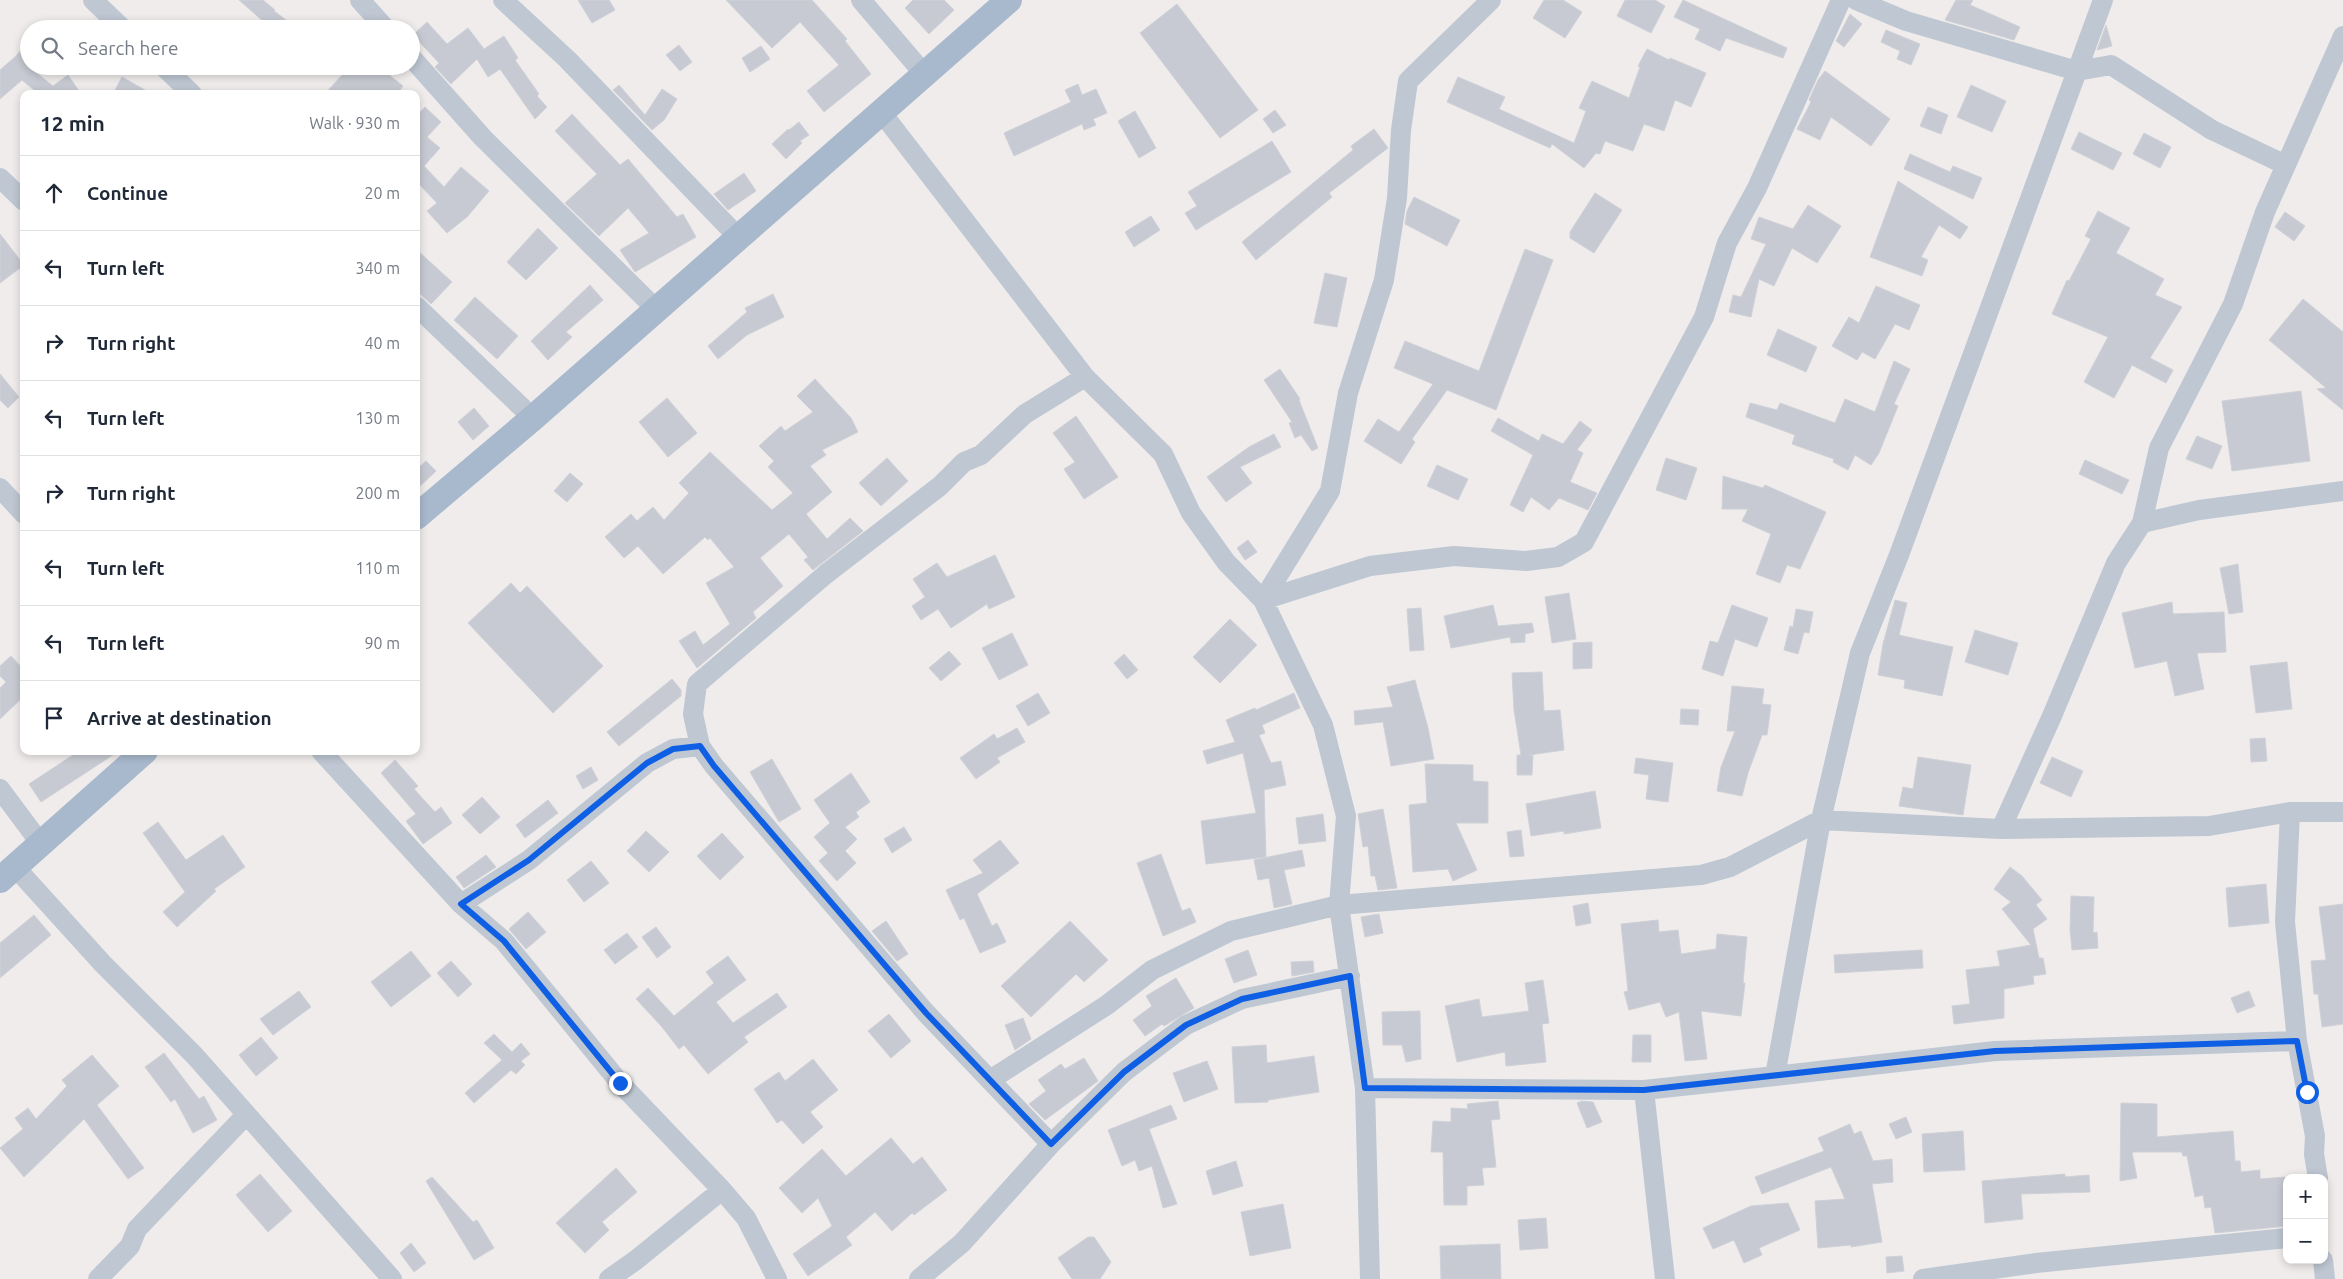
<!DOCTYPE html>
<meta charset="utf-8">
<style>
:root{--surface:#fff;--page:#f6f6f7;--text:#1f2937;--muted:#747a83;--line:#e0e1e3}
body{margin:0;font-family:Ubuntu,sans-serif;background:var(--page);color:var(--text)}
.controls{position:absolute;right:15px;bottom:15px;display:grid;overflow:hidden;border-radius:10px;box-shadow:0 2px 8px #0003}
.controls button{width:45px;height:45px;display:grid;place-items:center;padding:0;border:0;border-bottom:1px solid var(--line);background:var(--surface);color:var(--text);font:25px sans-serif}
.stop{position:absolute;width:15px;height:15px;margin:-11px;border:4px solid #0f5fe5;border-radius:50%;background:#fff}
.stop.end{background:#0f5fe5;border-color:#fff;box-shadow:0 1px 5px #0008}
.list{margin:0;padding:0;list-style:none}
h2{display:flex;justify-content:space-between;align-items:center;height:65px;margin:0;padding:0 20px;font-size:21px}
h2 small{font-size:16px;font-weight:400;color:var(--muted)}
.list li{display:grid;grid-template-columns:32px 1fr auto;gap:15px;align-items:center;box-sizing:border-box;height:75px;padding:0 20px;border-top:1px solid var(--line)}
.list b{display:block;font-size:19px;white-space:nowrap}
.list em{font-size:16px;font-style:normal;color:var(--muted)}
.icon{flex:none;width:28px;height:28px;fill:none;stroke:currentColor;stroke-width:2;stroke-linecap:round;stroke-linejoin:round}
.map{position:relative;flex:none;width:2343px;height:1279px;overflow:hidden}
.search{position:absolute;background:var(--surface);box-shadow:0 2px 8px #0003;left:20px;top:20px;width:400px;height:55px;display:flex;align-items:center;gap:12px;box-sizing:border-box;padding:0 18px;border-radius:28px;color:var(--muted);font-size:19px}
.panel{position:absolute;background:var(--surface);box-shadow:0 2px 8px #0003;left:20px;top:90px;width:400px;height:665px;border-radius:10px}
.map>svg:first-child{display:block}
</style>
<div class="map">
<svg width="2343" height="1279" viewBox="0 0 2343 1279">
<rect width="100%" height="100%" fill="#efeceb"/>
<path fill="#c7cad2" stroke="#cfd1d8" d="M239,0H263L275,10L274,11L298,29H272Z
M578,0H609L615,10L592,23Z
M726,0H812L847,39L845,41L871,74L824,112L807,91L839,65L800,22L772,48Z
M913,0H944L954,10L929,34L905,8Z
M1544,0H1563L1582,12L1565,38L1533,18Z
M1625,0H1655L1665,6L1651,33L1617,16Z
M1683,0L1787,48L1783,58L1726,38L1720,51L1695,39L1700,29L1674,17Z
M1956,0H1973L1970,5L2020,27L2014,40L1945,20Z
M1177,4L1258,110L1220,138L1140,33Z
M1850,14L1862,24L1844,47L1836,41Z
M427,22L447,44L468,28L484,49L504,36L518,58L515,60L539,94L537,96L547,107L535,119L500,69L488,77L477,59L451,84L435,67L439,63L413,35Z
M2106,25L2112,46L2097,50Z
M1886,30L1920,44L1911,65L1897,59L1900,51L1881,42Z
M29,40V67L53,86L68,75L81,94H39L22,80L0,99V70L16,56Z
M679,45L692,62L680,71L666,55Z
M761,46L770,59L750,72L742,58Z
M1647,49L1669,60L1670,58L1706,73L1691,107L1675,100L1664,131L1644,124L1633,151L1605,141L1600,154L1596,153L1584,168L1552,144L1550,148L1447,102L1458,77L1505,97L1499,109L1574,143L1586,111L1579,108L1592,81L1629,98L1640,67L1638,66Z
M350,66H378L403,86L397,94H325Z
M1825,71L1890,119L1871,146L1831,117L1820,140L1797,129L1811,102L1809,100L1818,80Z
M122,77L152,94H113Z
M1078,84L1082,95L1096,89L1107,113L1093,119L1096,125L1084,130L1082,124L1014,156L1004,133L1071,102L1065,90Z
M619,85L645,115L662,89L677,99L664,120L652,130L613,90Z
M1971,85L2006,101L1992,132L1957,117Z
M425,107L441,122L427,137L440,148L424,166L444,187L461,167L489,191L467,217L447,233L427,211L437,203L416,181V116Z
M1928,107L1948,115L1941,134L1920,126Z
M1275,110L1286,125L1273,133L1263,119Z
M1135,111L1156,148L1139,158L1118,121Z
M572,114L620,165L628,159L677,217L683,214L696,237L635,272L620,250L649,233L628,208L599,236L565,203L597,174L555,131Z
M799,122L809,135L800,141L802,143L786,159L772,144L788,129L789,130Z
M1374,129L1388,148L1329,193L1332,197L1256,260L1242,242L1353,150L1351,146Z
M2079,132L2122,153L2113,170L2071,149Z
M2144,133L2171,147L2160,168L2133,154Z
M1272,141L1291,172L1196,230L1185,213L1197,206L1188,192Z
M1910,154L1950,172L1953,166L1982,178L1973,199L1904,169Z
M744,173L756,191L728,210L714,194Z
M1898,181L1968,227L1960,239L1939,225L1921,257L1928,260L1922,276L1870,257Z
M1595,193L1622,210L1594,253L1570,238V232Z
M1414,197L1460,220L1447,246L1405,224L1407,211Z
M1808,205L1841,226L1817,263L1792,248L1774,286L1759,279L1751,317L1729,312L1733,295L1741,297L1766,244L1751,239L1759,217L1793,229Z
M2098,211L2130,228L2116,253L2164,279L2155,295L2182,307L2150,358L2173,370L2166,383L2132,365L2114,398L2084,382L2108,337L2052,314L2067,280L2069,281L2091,239L2085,236Z
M2285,212L2305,226L2294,241L2275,227Z
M1151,216L1160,230L1134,247L1125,232Z
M538,228L558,248L526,280L507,262Z
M0,234L24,265L0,283Z
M416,249L452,282L431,304L416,290Z
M1525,249L1553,260L1496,410L1447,390L1412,439L1415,442L1401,464L1364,441L1378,419L1399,432L1433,384L1394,368L1405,341L1479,371Z
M1325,273L1347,278L1337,327L1314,323Z
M590,285L603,300L566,332L572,337L548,360L531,341Z
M1876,286L1920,305L1909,330L1895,324L1875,359L1862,352L1857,360L1832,346L1849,317L1859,323Z
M773,294L784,317L747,335L718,359L708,346L747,312L745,308Z
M475,297L518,336L497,359L454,320Z
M2303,299L2343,332V410L2317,389L2326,388L2269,340Z
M1778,329L1817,347L1806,372L1767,355Z
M1894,361L1910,369L1894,404L1898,406L1879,453L1871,465L1855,455L1848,470L1833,462L1834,459L1792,444L1795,435L1746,417L1750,403L1777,410L1780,403L1835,423L1845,399L1875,412Z
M1280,369L1300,399L1299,400L1318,448L1312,451L1301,435L1295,438L1289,423L1292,422L1264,380Z
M0,374L19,397L8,408L0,400Z
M815,379L851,418L858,432L822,450L826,455L810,466L832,492L806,514L827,539L850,518L863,531L813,570L804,560L808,557L789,534L760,558L783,586L753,612L756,618L697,668L679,641L695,631L703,645L730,624L706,583L734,567L710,538L708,540L705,537L663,574L638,546L624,558L605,537L631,514L637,521L653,507L664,520L689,493L679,483L710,452L772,510L793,493L768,467L774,461L759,446L781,426L785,431L813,412L797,396Z
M2301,391L2310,461L2232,471L2222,401Z
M667,398L697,433L668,457L639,422Z
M474,408L489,426L473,440L458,422Z
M1076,416L1118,477L1084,499L1064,469L1075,462L1053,433Z
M1498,418L1539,441L1542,434L1563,444L1580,421L1592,430L1577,450L1583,453L1570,482L1597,493L1588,510L1559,498L1549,510L1531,497L1523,512L1510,505L1533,455L1491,431Z
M1274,434L1281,447L1240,467L1252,483L1226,502L1207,477L1249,447Z
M2197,436L2222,446L2212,469L2186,459Z
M887,458L908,481L881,506L859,483Z
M1666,458L1697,468L1686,500L1656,490Z
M2085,460L2129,480L2122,494L2079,474Z
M426,461L436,471L416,490V470Z
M1437,465L1468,479L1458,500L1427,486Z
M570,473L583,484L567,502L554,491Z
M1723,476L1763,488L1765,485L1826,512L1800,569L1787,565L1780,583L1756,574L1771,534L1742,521L1748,509H1722Z
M1248,540L1257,552L1245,560L1237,548Z
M995,555L1015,597L989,609L987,604L951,628L938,609L921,620L912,606L925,597L913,579L937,563L947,577Z
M2238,564L2243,612L2229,614L2220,568Z
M511,583L520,593L527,586L603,666L553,713L468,623Z
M1569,593L1576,639L1552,643L1545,597Z
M1895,600L1907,603L1899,635L1953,647L1942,696L1904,688L1905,680L1878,675L1883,644Z
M2172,602L2173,614L2224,612L2226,652L2197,653L2204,689L2175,696L2167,661L2135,668L2122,613Z
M1493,605L1498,626L1532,623L1534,632L1525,634V642L1511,643L1510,637L1451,648L1444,616Z
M1732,605L1768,618L1757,647L1735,639L1723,676L1702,669L1710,641L1718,643Z
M1421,608L1424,650L1410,651L1407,609Z
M1796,609L1813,612L1809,633L1804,632L1798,654L1784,650L1790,626L1793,627Z
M1230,619L1257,645L1220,683L1193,657Z
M1975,630L2018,643L2008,675L1965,662Z
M1012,633L1028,665L999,680L982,648Z
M1592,642V668L1573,669V643Z
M949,651L961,664L941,681L929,668Z
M1124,654L1138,670L1127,679L1114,663Z
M11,656L24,670V696L0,719V688L6,682L0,676V666Z
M2287,662L2292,709L2256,713L2250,666Z
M1542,672L1544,711L1560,710L1564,750L1529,755H1533L1532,775H1517V755H1521L1514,710L1512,673Z
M672,679L681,690V696L619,746L607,732Z
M1415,680L1428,728L1434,759L1391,766L1383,722L1355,725L1354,711L1393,707L1387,687Z
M1732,686L1764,689L1762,704L1771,705L1767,735H1762L1748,773L1742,796L1717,791L1721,767L1735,731H1727Z
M1038,693L1050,713L1028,726L1016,706Z
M1294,693L1300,708L1262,725L1265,733L1259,735L1271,763L1281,761L1286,785L1264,790L1266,857L1206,864L1201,821L1256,813L1243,753L1207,764L1203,751L1235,742L1226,720L1255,708L1256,710Z
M1681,709L1699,710L1698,725L1680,724Z
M1017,728L1025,742L997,758L1000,762L976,779L960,758L994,734L997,739Z
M2265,738L2267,761L2251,762L2250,739Z
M79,751H119L41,802L29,784Z
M1918,757L1971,765L1963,815L1899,806L1903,787L1913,789Z
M2052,757L2083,771L2071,797L2040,783Z
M1636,758L1673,763L1668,802L1646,799L1649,775L1634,773Z
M772,759L801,809L779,822L750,772Z
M395,760L418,786L414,789L435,812L441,807L452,823L423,844L406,821L416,814L381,773Z
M1425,764L1473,765V781L1488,782V823H1456L1477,870L1453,881L1448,869L1413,872L1409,805L1427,803Z
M591,767L598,780L583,789L576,776Z
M851,773L870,802L856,812L859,817L845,827L857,839L845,851L856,863L837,881L819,861L828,853L814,837L830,823L814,800Z
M1595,791L1601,828L1564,834V831L1531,836L1526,804Z
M482,797L500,817L480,834L462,815Z
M548,800L558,813L525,838L516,825Z
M1383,809L1397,888L1378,890L1375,876H1371L1368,846L1363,847L1358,814Z
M1323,814L1326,841L1299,844L1296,818Z
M158,822L186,860L223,835L245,867L214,889L216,891L177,927L163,912L185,892L143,833Z
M904,827L912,840L892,853L884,839Z
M1521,830L1524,856L1510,857L1507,832Z
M646,831L669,852L649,872L627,851Z
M722,833L744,857L720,880L697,856Z
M1000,840L1019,863L977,894L992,926L997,923L1006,942L980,953L964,918L960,920L946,890L983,873L973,860Z
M1302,850L1305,866L1284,870L1292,904L1274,908L1269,878L1258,880L1254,860Z
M1161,854L1182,911L1190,908L1196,922L1163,936L1137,863Z
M486,855L496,867L464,888L456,877Z
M591,861L609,883L584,902L567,880Z
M2010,867L2022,876L2042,900L2036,905L2047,919L2033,929L2039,958H2043L2046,974L2033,976L2034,984L2004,989V1018L1954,1024L1952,1006L1970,1004L1966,970L2000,966L1997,951L2031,945L2002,909L2011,902L1994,889Z
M2266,884L2269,923L2229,927L2226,888Z
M2071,896L2094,897L2093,933L2097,932L2098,948L2072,950L2070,929Z
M1588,903L1591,923L1576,926L1573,906Z
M2343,904V1024L2322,1027L2318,994H2314L2311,961L2326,960L2319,907Z
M528,912L546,932L526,949L509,929Z
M1379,914L1383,933L1365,937L1361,917Z
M34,915L51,935L0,978V943Z
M1658,920L1659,932L1678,930L1681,954L1716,949L1717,934L1747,937L1743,983H1745L1741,1016L1701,1011L1707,1059L1685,1061L1679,1012L1666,1017L1660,1002L1629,1010L1624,992L1628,991L1621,924Z
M886,921L908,954L897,961L872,931Z
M1070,921L1108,960L1084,982L1076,974L1031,1017L1001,986Z
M656,927L671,947L657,958L642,937Z
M627,933L638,947L615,964L604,950Z
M1248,950L1257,975L1234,983L1225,959Z
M1922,950L1923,968L1835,973L1834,955Z
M411,951L431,976L391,1007L371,982Z
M728,956L746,980L716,1002L733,1023L777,993L787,1007L744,1037L748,1042L708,1074L684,1045L679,1049L662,1027L636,999L648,988L674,1016L714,983L706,972Z
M451,961L472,984L458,997L437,973Z
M1313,961L1314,972L1292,976L1291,962Z
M1176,978L1194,1008L1164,1026L1162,1024L1145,1036L1133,1020L1152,1006L1146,996Z
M1543,980L1549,1023L1542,1024L1546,1062L1506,1066L1505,1052L1457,1062L1445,1006L1479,999L1482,1017L1529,1011L1525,983Z
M299,991L311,1007L273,1035L260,1019Z
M2249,991L2255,1006L2237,1013L2231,998Z
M1420,1011L1421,1059L1406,1062L1402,1045H1383L1382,1012Z
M889,1014L911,1041L891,1058L868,1031Z
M1023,1018L1031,1039L1015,1050L1005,1025Z
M494,1034L512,1052L521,1043L530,1054L521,1061L525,1065L516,1074L511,1070L474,1103L465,1093L502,1060L484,1043Z
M1633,1035H1651V1062H1632Z
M261,1037L278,1058L256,1076L239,1055Z
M1266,1045L1267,1063L1314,1056L1319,1092L1268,1100V1102L1235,1103L1232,1047Z
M164,1053L199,1099L204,1096L217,1120L193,1133L175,1099L171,1102L145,1067Z
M92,1055L119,1086L97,1105L144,1168L128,1179L84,1119L24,1177L0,1148L23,1129L15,1118L28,1108L36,1119L67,1086L62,1080Z
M1084,1058L1098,1081L1045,1120L1029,1104L1046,1091L1038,1080L1061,1064L1065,1069Z
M813,1059L838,1090L810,1112L823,1127L803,1144L782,1120L777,1123L754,1089L779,1072L785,1081Z
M1207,1061L1218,1089L1184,1102L1173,1073Z
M1498,1101L1500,1119L1491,1120L1496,1167L1482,1168L1484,1185L1467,1186V1205H1444L1443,1152H1431L1433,1121L1451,1122V1108L1468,1109L1467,1104Z
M1582,1101L1593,1102L1602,1122L1587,1128L1577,1103Z
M2121,1103L2157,1104V1137L2233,1131L2235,1161H2240L2241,1172L2260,1170V1179L2285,1177L2287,1226L2215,1233L2211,1207L2205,1208L2203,1195L2195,1197L2187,1156H2183L2182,1152H2132L2137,1178L2120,1181Z
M1171,1105L1177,1119L1149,1129L1177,1204L1163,1208L1152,1166L1139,1171L1135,1160L1122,1166L1108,1130Z
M1906,1117L1912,1132L1896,1139L1889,1124Z
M1850,1124L1854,1134L1861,1131L1873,1161L1892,1159L1893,1182L1872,1184L1882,1242L1851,1247V1245L1818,1248L1815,1201L1845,1199L1831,1167L1762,1194L1755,1177L1824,1151L1818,1138Z
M1963,1131L1965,1170L1924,1172L1922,1134Z
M891,1138L913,1164L922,1157L947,1190L914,1215L912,1213L892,1231L875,1212L846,1237L852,1245L808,1276L793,1254L832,1226L818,1198L802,1213L779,1188L822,1149L846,1176Z
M1236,1161L1243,1186L1213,1195L1206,1171Z
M616,1168L637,1192L602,1222L609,1230L585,1253L556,1223Z
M260,1174L292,1211L268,1232L236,1195Z
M2065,1174V1177L2089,1175L2090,1192L2021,1194L2023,1219L1985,1223L1982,1181Z
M432,1177L473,1222L477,1220L494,1248L474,1260L426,1181Z
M1788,1203L1800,1230L1759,1248L1762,1255L1744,1263L1734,1240L1713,1249L1703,1228L1751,1206Z
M1283,1204L1291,1248L1250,1256L1241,1212Z
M1546,1218L1548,1248L1520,1250L1518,1220Z
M1088,1237H1094L1111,1262L1100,1279H1072L1058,1258Z
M411,1243L426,1263L414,1272L400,1253Z
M1500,1244L1501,1279H1441L1440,1246Z
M1902,1256L1904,1271L1887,1273L1886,1257Z"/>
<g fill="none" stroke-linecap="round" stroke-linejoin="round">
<path stroke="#bec7d2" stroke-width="20" d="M93,0L123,29
M360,0L386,29
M503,0L567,59L739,238
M861,0L925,75
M1856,0L1906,21L2077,71L2103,0
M411,57L483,138L657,310
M163,66L192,94
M882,113L1085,377L1163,454L1191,513L1226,562L1263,600L1370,566L1454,556L1526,561L1558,557L1584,542L1704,317L1727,243L1757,188L1841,0
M0,178L24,201
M416,306L533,418
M0,488L24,514
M2142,523L2199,510L2343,491
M321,751L461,904L504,941L620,1083L722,1190L746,1218L777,1279
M0,789L41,844
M2290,812L2285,922L2297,1041L2315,1136L2314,1154L2318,1178
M2001,829L2052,716L2116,563L2142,523L2159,448L2233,304L2265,212L2286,165
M15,867L103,964L195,1056L392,1279
M461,904L529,860L647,763L673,749L700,746
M1775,1076L1995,1051L2297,1041
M990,1080L1107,1005L1152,970L1231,931L1339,905L1701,875L1730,867L1821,820L2001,829L2209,826L2290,812H2343
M1365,1088L1644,1090
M1051,1144L926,1013L714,766L700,746L693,714L697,684L826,574L940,486L964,462L981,455L1025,414L1085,377
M2323,1260L2325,1279
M98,1279L130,1246L137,1229L246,1115
M609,1279L636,1260L722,1190
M919,1279L962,1243L1051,1144L1124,1072L1186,1025L1242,999L1350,976
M1370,1279L1365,1088L1339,905L1346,816L1323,725L1263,600L1330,491L1348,393L1384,280L1397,198L1401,130L1408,81L1491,0
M1665,1279L1644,1090L1775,1076L1821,820L1860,653L1899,555L2077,71L2111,65L2212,130L2286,165L2343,36
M1923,1279L2036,1263L2287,1238"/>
<path stroke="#a9b9cd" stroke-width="26" d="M416,517L533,418L1009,0
M0,880L145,751"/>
</g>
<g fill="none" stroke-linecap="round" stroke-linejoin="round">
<path stroke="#0f5fe5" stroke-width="6" d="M620,1083L504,941L461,904L529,860L647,763L673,749L700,746L714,766L926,1013L1051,1144L1124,1072L1186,1025L1242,999L1350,976L1365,1088L1644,1090L1995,1051L2297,1041L2307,1092"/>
</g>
</svg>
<div class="controls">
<button>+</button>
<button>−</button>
</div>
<div class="stop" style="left:2307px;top:1092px"></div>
<div class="stop end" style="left:620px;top:1083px"></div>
<div class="search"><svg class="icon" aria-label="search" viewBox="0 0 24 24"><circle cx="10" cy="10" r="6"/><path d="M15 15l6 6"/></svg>Search here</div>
<section class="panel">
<h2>12 min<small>Walk · 930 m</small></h2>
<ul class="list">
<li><svg class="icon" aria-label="ahead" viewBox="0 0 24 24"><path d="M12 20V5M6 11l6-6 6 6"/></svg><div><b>Continue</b></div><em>20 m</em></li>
<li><svg class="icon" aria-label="left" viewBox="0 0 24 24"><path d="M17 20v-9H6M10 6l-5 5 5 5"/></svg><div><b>Turn left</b></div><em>340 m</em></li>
<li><svg class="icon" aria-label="right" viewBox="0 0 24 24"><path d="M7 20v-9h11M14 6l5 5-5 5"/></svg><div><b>Turn right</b></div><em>40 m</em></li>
<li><svg class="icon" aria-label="left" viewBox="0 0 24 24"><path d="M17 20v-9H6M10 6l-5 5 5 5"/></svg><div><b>Turn left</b></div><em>130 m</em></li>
<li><svg class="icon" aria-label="right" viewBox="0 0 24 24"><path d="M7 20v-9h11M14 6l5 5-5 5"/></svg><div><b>Turn right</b></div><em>200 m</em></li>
<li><svg class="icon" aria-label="left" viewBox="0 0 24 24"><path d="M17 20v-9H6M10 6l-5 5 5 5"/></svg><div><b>Turn left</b></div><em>110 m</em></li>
<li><svg class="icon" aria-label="left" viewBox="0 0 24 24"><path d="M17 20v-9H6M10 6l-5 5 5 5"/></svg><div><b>Turn left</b></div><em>90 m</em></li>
<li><svg class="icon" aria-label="arrive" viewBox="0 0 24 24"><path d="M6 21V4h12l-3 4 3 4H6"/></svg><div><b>Arrive at destination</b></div></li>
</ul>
</section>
</div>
